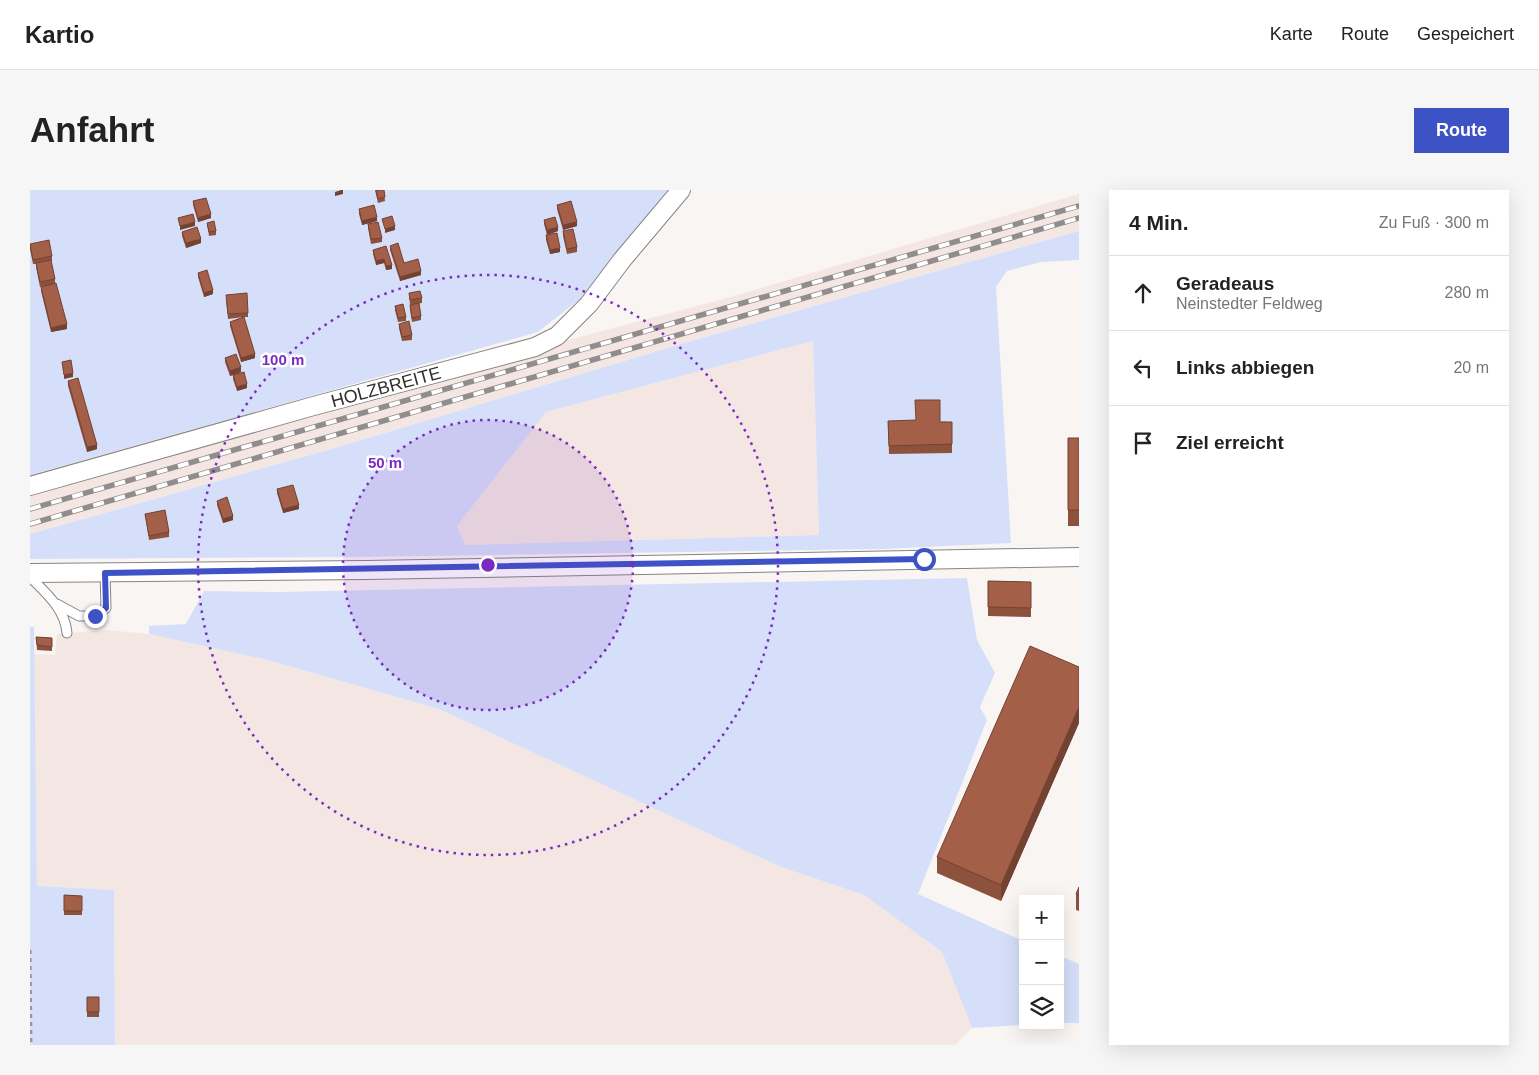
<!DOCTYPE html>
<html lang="de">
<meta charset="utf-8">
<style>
:root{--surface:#fff;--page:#f6f6f6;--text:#222;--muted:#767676;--line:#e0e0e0;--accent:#3d52c4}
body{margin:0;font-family:Helvetica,sans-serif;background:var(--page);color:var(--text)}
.controls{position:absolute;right:15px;bottom:15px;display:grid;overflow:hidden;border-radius:0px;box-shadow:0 5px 20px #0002}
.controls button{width:45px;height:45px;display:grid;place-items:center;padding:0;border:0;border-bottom:1px solid var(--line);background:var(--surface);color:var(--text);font:25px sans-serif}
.stop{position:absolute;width:15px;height:15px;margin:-11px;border:4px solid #3d52c4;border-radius:50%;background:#fff}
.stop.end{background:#3d52c4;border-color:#fff;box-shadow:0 1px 5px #0008}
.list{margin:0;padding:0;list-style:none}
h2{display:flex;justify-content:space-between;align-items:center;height:65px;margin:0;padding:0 20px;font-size:21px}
h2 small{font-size:16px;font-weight:400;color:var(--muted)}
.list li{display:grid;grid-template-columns:32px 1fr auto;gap:15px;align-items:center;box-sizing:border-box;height:75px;padding:0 20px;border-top:1px solid var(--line)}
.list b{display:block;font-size:19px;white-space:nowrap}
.list p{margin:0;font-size:16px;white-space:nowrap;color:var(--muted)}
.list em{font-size:16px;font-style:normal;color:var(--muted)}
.icon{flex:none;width:28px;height:28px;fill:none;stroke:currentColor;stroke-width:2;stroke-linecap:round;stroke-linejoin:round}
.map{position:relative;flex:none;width:1049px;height:855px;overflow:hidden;border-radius:0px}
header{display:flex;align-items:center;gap:30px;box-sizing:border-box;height:70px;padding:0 25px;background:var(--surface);border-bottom:1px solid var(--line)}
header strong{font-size:24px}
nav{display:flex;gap:28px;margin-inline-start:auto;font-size:18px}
.intro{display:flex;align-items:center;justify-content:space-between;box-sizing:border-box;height:120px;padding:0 30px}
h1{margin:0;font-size:35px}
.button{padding:12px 22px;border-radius:0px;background:var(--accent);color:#fff;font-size:18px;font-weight:700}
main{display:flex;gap:30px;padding:0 30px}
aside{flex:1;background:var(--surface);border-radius:0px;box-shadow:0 5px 20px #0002}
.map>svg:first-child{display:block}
</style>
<header>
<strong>Kartio</strong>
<nav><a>Karte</a><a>Route</a><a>Gespeichert</a></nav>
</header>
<div class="intro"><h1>Anfahrt</h1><a class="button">Route</a></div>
<main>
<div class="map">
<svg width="1049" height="855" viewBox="0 0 1049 855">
<rect width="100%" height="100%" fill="#f9f5f3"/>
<path fill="#f4e7e3" d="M1049,4V41L661,151L298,260L0,344V306L55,289L338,209L538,150L697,108Z
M783,151L789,345L435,355L427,336L516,222Z
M77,440L119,444L238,470L409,519L751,677L834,705L912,762L942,838L925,855H85L84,700L7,696L4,464L25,465L27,444Z"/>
<path fill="#d6dff9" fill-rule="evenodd" d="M0,0H643L550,109L508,142L0,285Z
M1049,41V70L1011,72L977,81L966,97L981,353L852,359L324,367L0,369V344L298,260L661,151ZM783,151L789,345L435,355L427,336L516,222Z
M937,388L947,450L965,483L950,517L957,530L888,704L993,751V835L942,838L912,762L834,705L751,677L409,519L238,470L119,444V436L156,434L174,401L248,402Z
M0,437H4L7,696L84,700L85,855H0Z
M1030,766L1049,774V833H1030Z"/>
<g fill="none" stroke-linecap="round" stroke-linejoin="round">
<g stroke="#888483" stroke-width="11">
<path id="service" d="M0,387C16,403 35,419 37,443
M27,414L49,426H65L76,418L75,383"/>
</g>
<g stroke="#888483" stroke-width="20">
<path id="minor" d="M0,296L280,217L505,157L527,146L559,114L592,70L651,0
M0,383L337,380L1049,367"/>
</g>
<path stroke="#989594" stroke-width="3" stroke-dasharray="4 4" stroke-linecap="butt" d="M0,760L1,855"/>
<use href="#service" stroke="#fff" stroke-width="9"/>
<use href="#minor" stroke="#fff" stroke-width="18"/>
<g stroke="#908d8c" stroke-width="5.5">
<path id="rail" d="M0,319L1049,16
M0,334L1049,28"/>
</g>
<use href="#rail" stroke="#fff" stroke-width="4" stroke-dasharray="11" stroke-linecap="butt"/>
</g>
<path fill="#8d523e" d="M345,0H354L355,11L348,13Z
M163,11L181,28L168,32L163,15Z
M527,15L547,36L533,40L527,19Z
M329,19L347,31L332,35L329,24Z
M514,30L528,41L517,45L514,34Z
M177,33L186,41V45L179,46Z
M338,34L352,48V52L341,54L338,38Z
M533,41L547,57V62L537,64L533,46Z
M152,42L171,53L156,58L152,46Z
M516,45L530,62L520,64L516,50Z
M0,54L22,66V71H21L25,89V94L10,97L6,77V74H3L0,59Z
M360,56L374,73L391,85L370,91L360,60Z
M343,60L362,75V79L356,80L354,73L346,75L343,64Z
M168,83L183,104L174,107L168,87Z
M11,97L37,139L21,142L11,101Z
M379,103L392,108V113L380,115Z
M196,109L218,123V127H214L225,168L211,172L200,136V132L214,127L198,129Z
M380,115L391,126V130L382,132L380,119Z
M365,116L376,127V131L368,132L365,120Z
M369,134L382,145V150L372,151L369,138Z
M195,168L211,182L200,186L195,172Z
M203,185L217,198L207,201L203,189Z
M38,191L67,259L57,262L38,196Z
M858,231L922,232V263L859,264Z
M1038,248H1049V336H1038Z
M247,299L269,319L253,323L247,303Z
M187,311L203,330L193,333L187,315Z
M115,324L139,342V347L119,350Z
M958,391L1001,392V427L958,426Z
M6,447L22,448V461L7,460Z
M1049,477V533L971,711L907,683V667Z
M1049,697V721L1046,720V704Z
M34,705L52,706V725H34Z
M57,807H69V827H57Z"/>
<path fill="#734232" d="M311,0H313V4L305,6V2Z
M181,24V28L168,32V28Z
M347,27V31L332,35V31Z
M165,32V36L150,40V36Z
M547,32V36L533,40V35Z
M365,36V40L355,43V39Z
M528,37V41L517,45V40Z
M171,49V53L156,58V53Z
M530,58V62L520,64V60Z
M354,69V73L346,75V71Z
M362,75V79L356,80V76Z
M391,81V85L370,91V87Z
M183,100V104L174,107V103Z
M37,134V139L21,142V138Z
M225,164V168L211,172V168Z
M211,177V182L200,186V181Z
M43,183V187L34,189V185Z
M217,194V198L207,201V197Z
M67,255V259L57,262V257Z
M269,315V319L253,323V319Z
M203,326V330L193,333V329Z
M1049,517V533L971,711V695Z"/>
<path fill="#a45f48" stroke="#734232" d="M346,0H354L355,7L348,9Z
M176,8L181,24L168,28L163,11Z
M541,11L547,32L533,35L527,15Z
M344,15L347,27L332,31L329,19Z
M163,24L165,32L150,36L148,28Z
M362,26L365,36L355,39L352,29Z
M525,27L528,37L517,40L514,30Z
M184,31L186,41L179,42L177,33Z
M348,32L352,48L341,49L338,34Z
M167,37L171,49L156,53L152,42Z
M543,39L547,57L537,59L533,41Z
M527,43L530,58L520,60L516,45Z
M19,50L22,66L3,70L0,54Z
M368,53L374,73L388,69L391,81L370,87L360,56Z
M356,56L362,75L356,76L354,69L346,71L343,60Z
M21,70L25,89L10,92L6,73Z
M177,80L183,100L174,103L168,83Z
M26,93L37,134L21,138L11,97Z
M390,101L392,108L380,110L379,103Z
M217,103L218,123L198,124L196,105Z
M389,113L391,126L382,128L380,115Z
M373,114L376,127L368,128L365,116Z
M214,127L225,164L211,168L200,132Z
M379,131L382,145L372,147L369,134Z
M206,164L211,177L200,181L195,168Z
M41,170L43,183L34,185L32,172Z
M214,182L217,194L207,197L203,185Z
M48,188L67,255L57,257L38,191Z
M885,210H910V232H922V254L859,256L858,231L886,230Z
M1038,248H1049V320H1038Z
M263,295L269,315L253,319L247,299Z
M197,307L203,326L193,329L187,311Z
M135,320L139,342L119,346L115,324Z
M958,391L1001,392V418L958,417Z
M6,447L22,448V457L7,455Z
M1000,456L1049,477V517L971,695L907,667Z
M1049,697V705L1046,704Z
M34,705L52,706V721H34Z
M57,807H69V822H57Z"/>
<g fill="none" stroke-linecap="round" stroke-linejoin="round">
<path stroke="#3d52c4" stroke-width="6" d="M65,426L76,418L75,383L894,369"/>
</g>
<circle cx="458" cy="375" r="145" fill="#7b2cbf" fill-opacity=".12"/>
<g fill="none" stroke="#7b2cbf" stroke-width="2.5" stroke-dasharray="2.5 5">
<circle cx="458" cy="375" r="145"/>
<circle cx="458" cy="375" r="290"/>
</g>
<g text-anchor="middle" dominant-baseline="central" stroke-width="5" stroke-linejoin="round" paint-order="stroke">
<g font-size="18" fill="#31302f" stroke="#fff">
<text transform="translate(356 197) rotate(-15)">HOLZBREITE</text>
</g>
</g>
<circle cx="458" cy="375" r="8" fill="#7b2cbf" stroke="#fff" stroke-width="2.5"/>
<g font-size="15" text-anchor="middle" font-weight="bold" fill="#7b2cbf" stroke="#fff" stroke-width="5" stroke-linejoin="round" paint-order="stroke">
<text x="253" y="175">100 m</text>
<text x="355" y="278">50 m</text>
</g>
</svg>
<div class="controls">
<button>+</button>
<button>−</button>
<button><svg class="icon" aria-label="layers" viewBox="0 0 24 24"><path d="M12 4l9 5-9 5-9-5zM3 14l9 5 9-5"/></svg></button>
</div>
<div class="stop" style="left:894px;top:369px"></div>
<div class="stop end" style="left:65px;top:426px"></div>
</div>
<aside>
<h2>4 Min.<small>Zu Fuß · 300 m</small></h2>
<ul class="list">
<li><svg class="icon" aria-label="ahead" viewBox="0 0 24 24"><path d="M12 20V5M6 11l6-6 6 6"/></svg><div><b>Geradeaus</b><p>Neinstedter Feldweg</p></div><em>280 m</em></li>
<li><svg class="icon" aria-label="left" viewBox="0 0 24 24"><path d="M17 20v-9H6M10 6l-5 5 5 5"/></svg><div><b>Links abbiegen</b></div><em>20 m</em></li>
<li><svg class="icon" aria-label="arrive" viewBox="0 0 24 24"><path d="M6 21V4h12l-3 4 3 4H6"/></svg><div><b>Ziel erreicht</b></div></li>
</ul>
</aside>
</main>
